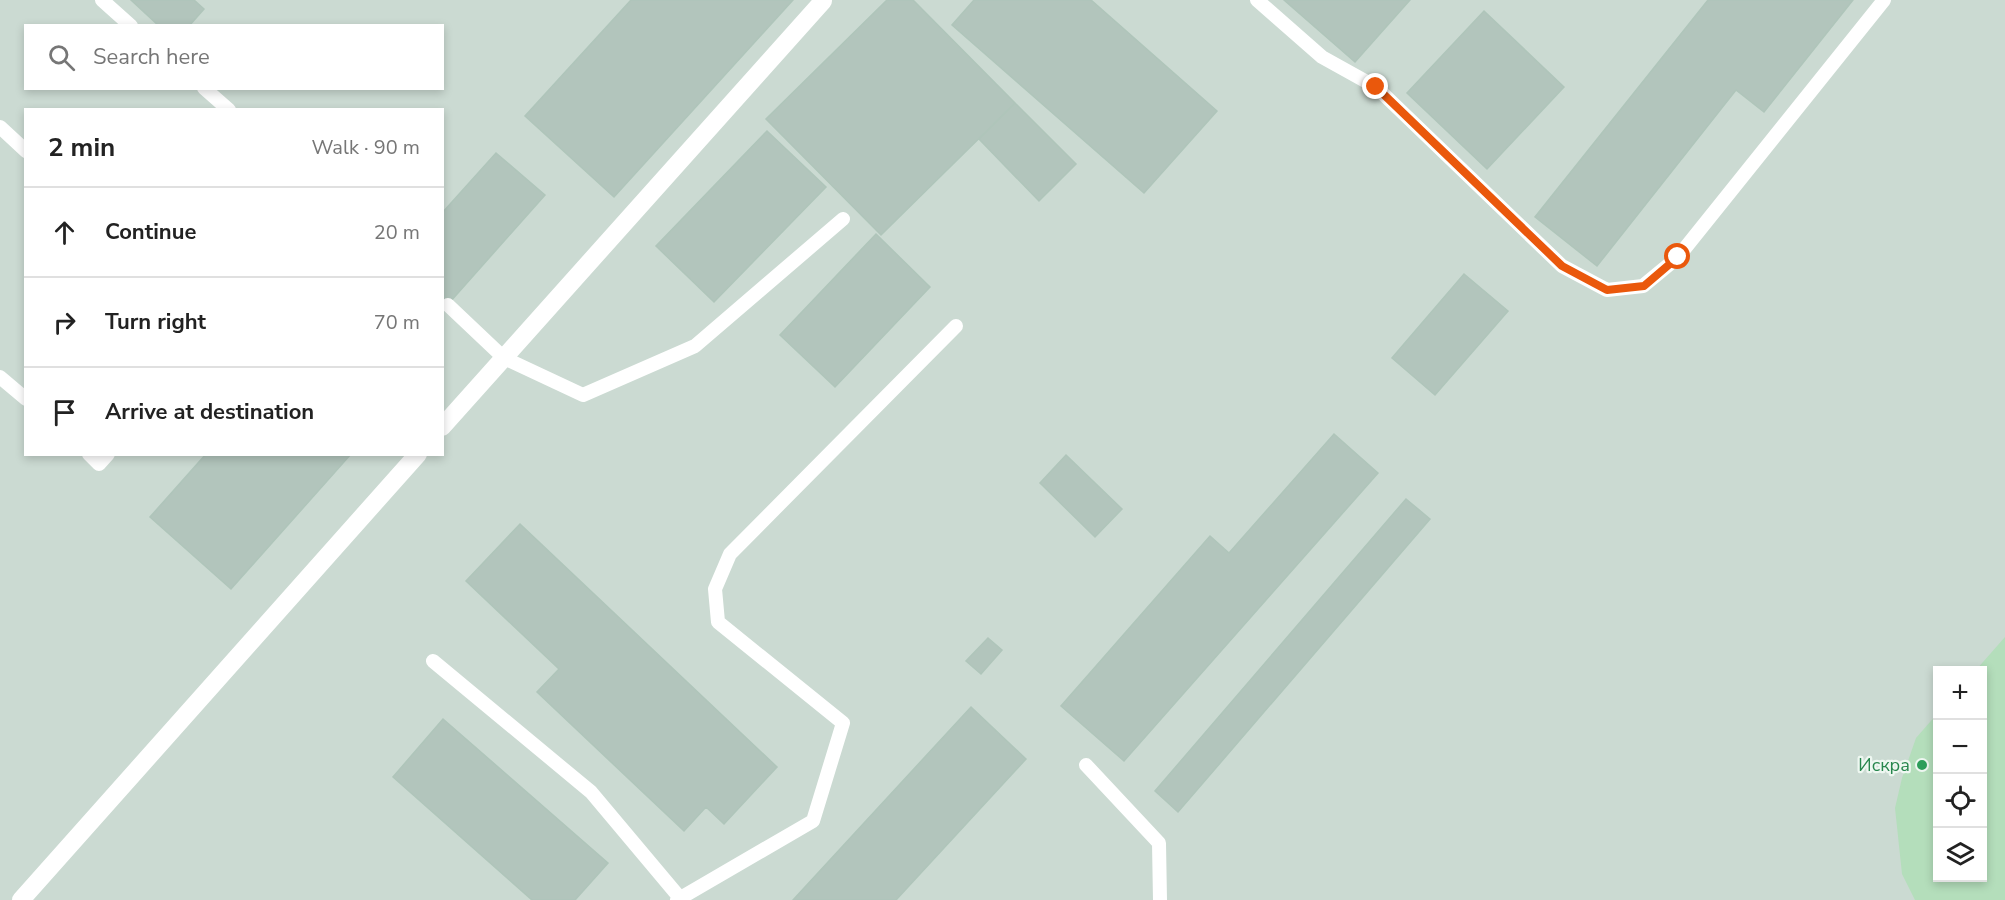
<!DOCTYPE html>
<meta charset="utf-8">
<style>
:root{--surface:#fff;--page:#f6f6f6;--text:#222;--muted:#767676;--line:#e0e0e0}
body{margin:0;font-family:"Nunito Sans",sans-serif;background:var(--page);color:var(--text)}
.controls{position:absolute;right:18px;bottom:18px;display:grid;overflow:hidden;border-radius:0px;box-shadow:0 3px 9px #0003}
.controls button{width:54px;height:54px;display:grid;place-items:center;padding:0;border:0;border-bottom:2px solid var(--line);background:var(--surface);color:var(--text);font:30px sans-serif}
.stop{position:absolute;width:18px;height:18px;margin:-14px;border:4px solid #ea580c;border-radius:50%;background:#fff}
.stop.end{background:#ea580c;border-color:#fff;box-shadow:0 2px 6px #0008}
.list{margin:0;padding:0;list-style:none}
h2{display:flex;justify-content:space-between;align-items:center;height:78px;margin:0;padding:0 24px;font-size:26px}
h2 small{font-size:20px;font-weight:400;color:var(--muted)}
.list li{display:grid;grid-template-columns:39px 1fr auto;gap:18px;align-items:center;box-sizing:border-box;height:90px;padding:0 24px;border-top:2px solid var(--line)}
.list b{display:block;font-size:22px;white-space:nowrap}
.list em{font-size:20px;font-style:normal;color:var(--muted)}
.icon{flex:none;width:33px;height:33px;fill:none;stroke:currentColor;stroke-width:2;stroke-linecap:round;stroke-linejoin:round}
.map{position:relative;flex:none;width:2005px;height:900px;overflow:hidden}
.search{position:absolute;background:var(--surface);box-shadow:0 3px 9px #0003;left:24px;top:24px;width:420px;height:66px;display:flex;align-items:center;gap:15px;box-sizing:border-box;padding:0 21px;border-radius:0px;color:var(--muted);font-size:22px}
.panel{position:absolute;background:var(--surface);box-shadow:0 3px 9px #0003;left:24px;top:108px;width:420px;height:348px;border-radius:0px}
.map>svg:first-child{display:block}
</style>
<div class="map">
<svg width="2005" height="900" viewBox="0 0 2005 900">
<rect width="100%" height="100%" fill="#ddebe3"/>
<path fill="#cbdad2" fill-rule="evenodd" d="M0,0H2005V900H0ZM26,26H442V88H26ZM26,110H442V454H26ZM1938,670H1982V878H1938Z"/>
<path fill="#b4debb" d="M2005,637V900H1915L1902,874L1895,808L1902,778L1916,738L1937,714L1938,878H1982V670H1976Z"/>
<path fill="#b2c5bc" stroke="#afc5ba" stroke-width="1.5" d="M131,0H194L204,9L189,26H159Z
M631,0H793L614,197L525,116Z
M887,0H913L1015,103L881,235L766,119Z
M974,0H1091L1217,111L1144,193L952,25Z
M1284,0H1410L1355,62Z
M1708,0H1853L1764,112L1736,90L1597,266L1535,217Z
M1484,11L1564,87L1487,169L1407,93Z
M1015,103L1076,164L1039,201L979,139Z
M767,131L826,187L714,302L656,246Z
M496,153L545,195L442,311V213Z
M876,234L930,287L835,387L780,335Z
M1464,274L1508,311L1435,395L1392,358Z
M1334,434L1378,473L1124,761L1061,706L1210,536L1229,553Z
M206,454H351L231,589L150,517Z
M1066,455L1122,509L1095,537L1040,483Z
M1406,499L1430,519L1178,812L1155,791Z
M520,524L777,767L724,824L706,807L684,831L537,692L559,669L466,581Z
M988,638L1002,650L981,674L966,661Z
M971,707L1026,759L896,900H793Z
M443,719L608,863L575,900H532L393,777Z"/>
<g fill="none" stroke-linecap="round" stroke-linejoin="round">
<path stroke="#fff" stroke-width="14" d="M102,0L131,26
M1257,0L1322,57L1376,87L1562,266L1607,290L1643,286L1678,257L1884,0
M204,88L229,110
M0,127L26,151
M448,305L504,358L583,395L695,346L843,219
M0,377L26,399
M89,454L99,464L108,454
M433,661L591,792L680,898
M1086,765L1159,843L1160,900
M677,900L813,821L843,723L718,622L715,589L730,554L956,326"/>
<path stroke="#fff" stroke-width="18" d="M442,427L823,1
M21,900L418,454"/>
</g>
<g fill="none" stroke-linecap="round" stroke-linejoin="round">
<path stroke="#ea580c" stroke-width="8" d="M1376,87L1562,266L1607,290L1644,286L1678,257"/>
</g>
<circle fill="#2e9e5b" stroke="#eef7f1" stroke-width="2" cx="1922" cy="765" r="6"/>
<g text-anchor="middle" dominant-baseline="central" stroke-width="4.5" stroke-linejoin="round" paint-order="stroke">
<g font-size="18" fill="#27864d" stroke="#eef7f1" text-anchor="end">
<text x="1910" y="765">Искра</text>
</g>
</g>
</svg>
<div class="controls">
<button>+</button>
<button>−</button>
<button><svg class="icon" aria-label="locate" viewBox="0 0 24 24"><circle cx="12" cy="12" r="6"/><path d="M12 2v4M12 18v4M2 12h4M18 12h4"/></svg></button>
<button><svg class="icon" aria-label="layers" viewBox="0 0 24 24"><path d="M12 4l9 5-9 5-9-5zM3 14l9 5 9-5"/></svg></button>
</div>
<div class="stop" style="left:1678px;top:257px"></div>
<div class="stop end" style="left:1376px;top:87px"></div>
<div class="search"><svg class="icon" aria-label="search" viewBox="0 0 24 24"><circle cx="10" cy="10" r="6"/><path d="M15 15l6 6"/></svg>Search here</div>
<section class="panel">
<h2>2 min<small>Walk · 90 m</small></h2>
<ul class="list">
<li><svg class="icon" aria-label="ahead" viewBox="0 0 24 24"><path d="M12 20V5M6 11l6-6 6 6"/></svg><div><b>Continue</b></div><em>20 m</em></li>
<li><svg class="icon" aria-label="right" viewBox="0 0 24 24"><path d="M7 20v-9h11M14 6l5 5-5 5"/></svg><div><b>Turn right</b></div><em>70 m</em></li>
<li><svg class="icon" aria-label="arrive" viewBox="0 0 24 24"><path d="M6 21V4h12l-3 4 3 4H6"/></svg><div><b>Arrive at destination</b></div></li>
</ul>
</section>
</div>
